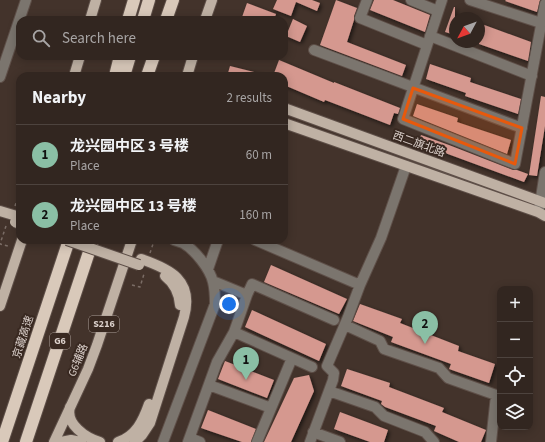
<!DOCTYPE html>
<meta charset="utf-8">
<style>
:root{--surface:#322620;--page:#3a2e29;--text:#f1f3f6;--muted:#a8a5a5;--line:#4d433e;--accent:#8abfa5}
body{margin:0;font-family:"Source Sans 3","Noto Sans SC",sans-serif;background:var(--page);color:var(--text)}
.controls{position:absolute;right:12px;bottom:12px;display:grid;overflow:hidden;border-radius:8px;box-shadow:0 2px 10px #0003}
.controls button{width:36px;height:36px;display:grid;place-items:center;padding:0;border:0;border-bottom:1px solid var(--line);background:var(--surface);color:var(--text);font:20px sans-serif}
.compass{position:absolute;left:449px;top:12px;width:36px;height:36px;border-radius:50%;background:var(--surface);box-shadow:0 2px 10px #0003;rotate:229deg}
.you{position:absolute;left:229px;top:304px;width:14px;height:14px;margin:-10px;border:3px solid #fff;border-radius:50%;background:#1a73e8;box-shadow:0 0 0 6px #1a73e833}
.badge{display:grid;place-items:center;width:26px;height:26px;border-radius:50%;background:var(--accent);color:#111;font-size:13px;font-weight:700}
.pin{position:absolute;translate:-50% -33px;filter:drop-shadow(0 1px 2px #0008)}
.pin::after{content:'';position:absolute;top:21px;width:14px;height:12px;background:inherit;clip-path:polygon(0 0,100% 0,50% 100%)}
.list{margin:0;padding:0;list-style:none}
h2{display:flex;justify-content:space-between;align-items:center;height:52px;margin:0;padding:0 16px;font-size:17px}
h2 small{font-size:13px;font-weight:400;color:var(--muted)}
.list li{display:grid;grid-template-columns:26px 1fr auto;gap:12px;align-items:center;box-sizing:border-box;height:60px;padding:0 16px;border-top:1px solid var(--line)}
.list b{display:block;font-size:15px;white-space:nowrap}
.list p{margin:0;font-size:13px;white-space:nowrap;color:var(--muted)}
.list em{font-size:13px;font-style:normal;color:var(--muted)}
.icon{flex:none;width:22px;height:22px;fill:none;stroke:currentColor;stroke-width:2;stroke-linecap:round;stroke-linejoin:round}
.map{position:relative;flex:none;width:545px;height:442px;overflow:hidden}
.search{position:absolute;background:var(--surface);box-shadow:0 2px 10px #0003;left:16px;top:16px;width:272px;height:44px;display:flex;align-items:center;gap:10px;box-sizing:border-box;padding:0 14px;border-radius:12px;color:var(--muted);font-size:15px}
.panel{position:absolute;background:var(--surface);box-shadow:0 2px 10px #0003;left:16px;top:72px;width:272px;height:172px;border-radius:12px}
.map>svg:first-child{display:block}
</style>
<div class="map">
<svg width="545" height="442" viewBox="0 0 545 442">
<defs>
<filter id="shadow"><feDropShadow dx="2" dy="2" stdDeviation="2" flood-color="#0009"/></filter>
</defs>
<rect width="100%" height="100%" fill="#43332b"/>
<path fill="#d5988f" filter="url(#shadow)" d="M277,0H312L320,3L317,11L296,2L291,16L273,9Z
M336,0L357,8L354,16V20L347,42L406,65L402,76L320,45Z
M374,0H393L430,15L425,32L370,10Z
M506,0H540L537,12L505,1Z
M247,3L276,14L274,20H241Z
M454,7H455V35L445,32Z
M293,19L307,26L300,42L286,36Z
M479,23L531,42L528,61L479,44Z
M279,60L334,83V82L400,108L398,114L394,113L390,125L325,100L324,102L284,85V76H273Z
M430,64L471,78L470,82L521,99L518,114L465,96L466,93L426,79Z
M230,66L262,74L261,76H238L228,73Z
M541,96L545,97V126L537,176L529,175Z
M417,104L458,118L457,122L511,140L507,154L413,116Z
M421,135L449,145L513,170H517L528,174L524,182L418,143Z
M271,265L347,299L339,314L264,282Z
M360,304L402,319L400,323L459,346L458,351L495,364L489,383L449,369L451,364L391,342L393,337L353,321Z
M252,310L326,344L319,361L245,327Z
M225,361L274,380L267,398L218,379Z
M347,369L390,383L389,387L444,408L442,412L486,430L481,442H459L434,431L436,426L385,407L381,404L382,401L341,386Z
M309,375L314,391L291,442H264L294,378Z
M208,410L256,429L251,442H242L201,428Z
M340,412L388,430L384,442H370L334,429Z"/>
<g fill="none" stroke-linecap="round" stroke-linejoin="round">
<g stroke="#5e4f48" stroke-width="12">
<path id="minor" d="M367,0L360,18L427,45
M411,0L438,11
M442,0L403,119L515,164L545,4
M470,0L541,23
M430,36L532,76
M314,50L522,128
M0,77L26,0
M539,210L545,172
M255,240L360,285
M208,269L218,240
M247,295L252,284L334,320
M345,325L380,341L384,349L439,368L448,378L496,395L491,442
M234,332L312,367
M209,385L271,408
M329,391L375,407L384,416L425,432L434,442
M313,432L340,442
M190,438L200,442
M163,442L215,304C215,297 215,290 213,282C210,269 195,250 183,243C180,242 177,241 174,240
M188,442L217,362L234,332L247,295L213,281
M257,442L292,358
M310,442L333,380L334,373L327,366L348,317L360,285L381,238L406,166"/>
</g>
<g stroke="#5e4f48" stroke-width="12">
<path id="major" d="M90,20L96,0
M205,20L212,0
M74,76L80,56
M187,76L193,56
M284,108L545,203
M284,123L538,212L545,216
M0,211L20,217
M165,276C174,283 179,292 180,305
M0,306L22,240
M70,407C65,424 86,438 100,442
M54,442L88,369L97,345L132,240
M61,442L71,440L81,442
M118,442C136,436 143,421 149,404
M135,442L142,435L150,423L184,317C194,280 170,269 141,259"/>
</g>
<g stroke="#5e4f48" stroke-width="14">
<path id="highway" d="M128,20L134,0
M143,20L149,0
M166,20L173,0
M115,76L120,56
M124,76L130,56
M147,76L154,56
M2,442L69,240
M26,442L93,240"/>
</g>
<path stroke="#7b6d66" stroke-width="1.5" stroke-dasharray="3 3" stroke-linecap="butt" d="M15,206L18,197L20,198
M6,226L0,244L8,246
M150,253L154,241
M132,285L140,287L144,274"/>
<use href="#minor" stroke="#7b756e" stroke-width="10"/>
<use href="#major" stroke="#bfb1a4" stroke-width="10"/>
<use href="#highway" stroke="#d9c9ba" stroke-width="12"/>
<g stroke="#5e4f48" stroke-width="12" stroke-linecap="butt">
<path id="major-bridge" d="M15,222L20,224
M67,240L139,265"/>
</g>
<use href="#major-bridge" stroke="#bfb1a4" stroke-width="10"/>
</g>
<path fill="#e8590c" fill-opacity="0.2" stroke="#e8590c" stroke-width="3" stroke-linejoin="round" d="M413,88L522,128L515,164L403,119Z"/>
<g text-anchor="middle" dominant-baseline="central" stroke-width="4" stroke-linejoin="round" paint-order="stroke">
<g fill="#392921" stroke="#aa9e98" stroke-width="1">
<rect x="89" y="316" width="30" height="16" rx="3"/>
<rect x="50" y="333" width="20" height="16" rx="3"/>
</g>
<g font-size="10" font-weight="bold" fill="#dbd0cb">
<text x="104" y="324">S216</text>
<text x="60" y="341">G6</text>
</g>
<g font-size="11" fill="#dbd0cb" stroke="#392921">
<text transform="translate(419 144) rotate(20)">西二旗北路</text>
<text transform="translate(23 337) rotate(-72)">京藏高速</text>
<text transform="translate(78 360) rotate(-68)">G6辅路</text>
</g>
</g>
</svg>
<div class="controls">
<button>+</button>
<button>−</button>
<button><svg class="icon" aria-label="locate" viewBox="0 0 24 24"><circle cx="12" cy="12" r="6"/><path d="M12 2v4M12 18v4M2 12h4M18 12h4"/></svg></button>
<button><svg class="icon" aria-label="layers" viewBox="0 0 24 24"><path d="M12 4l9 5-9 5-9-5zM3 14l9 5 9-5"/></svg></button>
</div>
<svg class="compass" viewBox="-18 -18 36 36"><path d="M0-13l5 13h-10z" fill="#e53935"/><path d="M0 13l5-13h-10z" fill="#a8a5a5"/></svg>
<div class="you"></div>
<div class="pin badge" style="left:246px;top:380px">1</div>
<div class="pin badge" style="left:425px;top:344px">2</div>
<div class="search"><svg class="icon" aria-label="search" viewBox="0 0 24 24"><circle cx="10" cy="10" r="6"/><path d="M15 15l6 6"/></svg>Search here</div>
<section class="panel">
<h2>Nearby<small>2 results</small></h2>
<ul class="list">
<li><span class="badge">1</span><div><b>龙兴园中区 3 号楼</b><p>Place</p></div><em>60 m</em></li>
<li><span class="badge">2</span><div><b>龙兴园中区 13 号楼</b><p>Place</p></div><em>160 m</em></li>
</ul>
</section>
</div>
